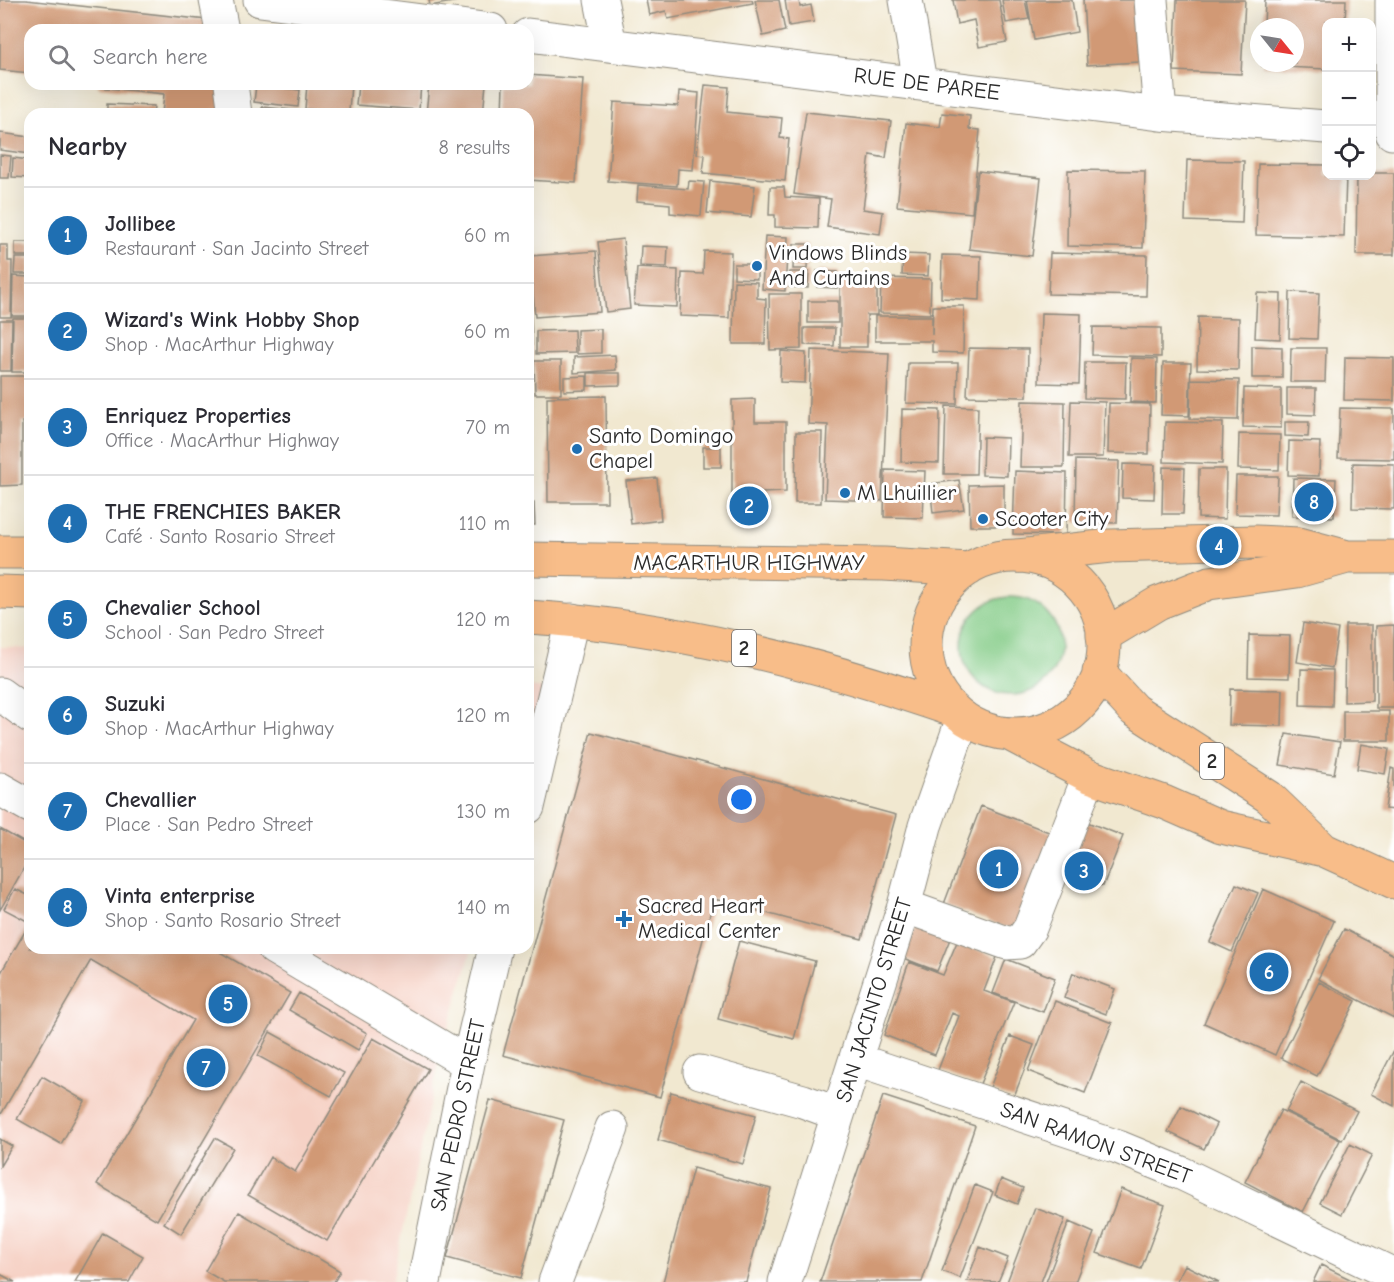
<!DOCTYPE html>
<meta charset="utf-8">
<style>
:root{--surface:#fff;--page:#f2f2f3;--text:#2b2b33;--muted:#7c7c81;--line:#e1e1e2;--accent:#1f6fb2}
body{margin:0;font-family:"Comic Neue",sans-serif;background:var(--page);color:var(--text)}
.controls{position:absolute;right:18px;top:18px;display:grid;overflow:hidden;border-radius:12px;box-shadow:0 6px 24px #0002}
.controls button{width:54px;height:54px;display:grid;place-items:center;padding:0;border:0;border-bottom:2px solid var(--line);background:var(--surface);color:var(--text);font:30px sans-serif}
.compass{position:absolute;left:1250px;top:18px;width:54px;height:54px;border-radius:50%;background:var(--surface);box-shadow:0 6px 24px #0002;rotate:120deg}
.you{position:absolute;left:742px;top:800px;width:21px;height:21px;margin:-15px;border:4px solid #fff;border-radius:50%;background:#1a73e8;box-shadow:0 0 0 9px #1a73e833}
.badge{display:grid;place-items:center;width:39px;height:39px;border-radius:50%;background:var(--accent);color:#fff;font-size:20px;font-weight:700}
.pin{position:absolute;translate:-50% -50%;border:3px solid #fff;box-shadow:0 2px 6px #0006}
.list{margin:0;padding:0;list-style:none}
h2{display:flex;justify-content:space-between;align-items:center;height:78px;margin:0;padding:0 24px;font-size:26px}
h2 small{font-size:20px;font-weight:400;color:var(--muted)}
.list li{display:grid;grid-template-columns:39px 1fr auto;gap:18px;align-items:center;box-sizing:border-box;height:96px;padding:0 24px;border-top:2px solid var(--line)}
.list b{display:block;font-size:22px;white-space:nowrap}
.list p{margin:0;font-size:20px;white-space:nowrap;color:var(--muted)}
.list em{font-size:20px;font-style:normal;color:var(--muted)}
.icon{flex:none;width:33px;height:33px;fill:none;stroke:currentColor;stroke-width:2;stroke-linecap:round;stroke-linejoin:round}
.map{position:relative;flex:none;width:1394px;height:1282px;overflow:hidden}
.search{position:absolute;background:var(--surface);box-shadow:0 6px 24px #0002;left:24px;top:24px;width:510px;height:66px;display:flex;align-items:center;gap:15px;box-sizing:border-box;padding:0 21px;border-radius:18px;color:var(--muted);font-size:22px}
.panel{position:absolute;background:var(--surface);box-shadow:0 6px 24px #0002;left:24px;top:108px;width:510px;height:846px;border-radius:18px}
.map>svg:first-child{display:block}
</style>
<div class="map">
<svg width="1394" height="1282" viewBox="0 0 1394 1282">
<rect width="100%" height="100%" fill="#fff"/>
<filter id="ink" filterUnits="userSpaceOnUse"><feTurbulence type="fractalNoise" baseFrequency=".0167" numOctaves="2"/><feDisplacementMap in="SourceGraphic" scale="12" xChannelSelector="R" yChannelSelector="G"/><feConvolveMatrix kernelMatrix="1 2 1 2 8 2 1 2 1" color-interpolation-filters="sRGB"/></filter>
<filter id="wash" filterUnits="userSpaceOnUse"><feTurbulence type="fractalNoise" baseFrequency=".008" numOctaves="4" result="noise"/><feDisplacementMap in="SourceGraphic" scale="24" xChannelSelector="R" yChannelSelector="G"/><feGaussianBlur stdDeviation="1.35" result="paint"/><feColorMatrix in="noise" values="0 0 0 0 0 0 0 0 0 0 0 0 0 0 0 0 0 1.4 0 .05"/><feComposite in="paint" operator="in"/></filter>
<g filter="url(#wash)">
<rect width="100%" height="100%" fill="#f1e8d0"/>
<path fill="#f6d1c5" d="M0,647L30,649V948H472L439,1061L392,1282H0Z
M528,687L546,689L528,752Z"/>
<path fill="#85cc88" stroke="#587c5a" stroke-width="1.5" d="M962 646a49 49 0 1 1 98 0a49 49 0 1 1-98 0Z"/>
<g id="blocks">
<path fill="#d19974" d="M0,0H26L207,20L208,30H30V73L0,70Z
M429,0H458V1L430,6Z
M646,0H752L753,3L668,19L666,11L649,15Z
M755,0H779L785,31L763,36Z
M785,0H799L800,7L811,5L814,22L789,26Z
M953,0H999L1007,42L979,47L974,20L957,24Z
M1002,0H1025L1029,19L1006,23Z
M1027,0H1072L1077,32L1034,40Z
M1083,0H1135L1139,62L1087,65Z
M1177,0H1245L1241,74L1174,71Z
M1265,0H1346L1345,22H1326V69L1262,66V63H1295V27H1264Z
M528,75L583,79L576,183L528,180V114H502L503,84H528Z
M98,84H218L223,114H162L164,94L98,87Z
M307,84H351L349,112L305,109Z
M358,84H421L419,110L356,105Z
M429,84H486L483,114H426Z
M256,85L300,90L298,107L254,102Z
M705,85L729,87L727,112L782,118L780,138L789,139L785,181L703,173L705,155L697,154Z
M679,91L699,93L693,170L678,169L677,186L608,181L614,102L678,106Z
M107,104L154,106L153,114H107Z
M262,107L312,112V114H264Z
M372,110L408,111V114H372Z
M806,112L891,121L886,158L870,155L863,209L883,212L880,234L827,227L831,199L794,194Z
M942,113L970,116L969,129L980,130L972,213L897,206L906,123L940,127Z
M0,133L30,137V154L0,150Z
M0,155L11,156L9,178H0Z
M13,158L30,160V178L12,177Z
M1187,160L1244,161L1242,223L1185,221Z
M1258,164L1326,165V176H1346L1344,237L1256,235Z
M1068,170L1145,171L1143,248L1067,246Z
M978,171L1041,178L1032,256L969,249Z
M1372,173H1394V255H1356L1357,176H1372Z
M689,181L704,182L701,216L670,213V204L637,201L638,185L688,189Z
M710,181L755,186L751,217L707,213Z
M770,187H784L785,197L819,199L818,228L775,227V215H769Z
M765,236L788,237L785,291L762,289Z
M623,239L630,309L606,312L598,242Z
M15,242H30V256H15Z
M794,244H808L807,269H793Z
M0,245H8V261H12L11,317H0Z
M641,246L668,247L667,267L640,266Z
M596,251L600,312L535,317L530,256Z
M704,251L731,252L729,318L680,316L682,273L703,274Z
M1050,253L1147,255L1146,296L1048,294Z
M903,254L929,255L928,276L902,275Z
M942,255L981,256L980,300L941,298Z
M15,258H30V274H14Z
M734,264H757V279L734,278Z
M637,268L678,270L677,307L634,305Z
M817,271L838,272L837,288L817,287Z
M789,272H809L808,288L789,287Z
M13,276L30,277V316H12Z
M840,278H877V315H867V347H840Z
M881,278L931,279L930,314L880,313Z
M734,281L757,282V298L766,299L765,344H733Z
M1290,292L1319,293L1317,339L1289,338Z
M1257,293L1281,294L1280,339L1255,338Z
M769,294H801V349L770,350Z
M808,301H838V323H808Z
M933,306H964L963,353L932,352V341H875V316H932V335Z
M528,308H530L531,317L533,366H528Z
M1041,313L1081,314L1079,384L1039,383Z
M1198,317L1239,318L1238,370L1197,369Z
M13,318H30V372H12Z
M0,320H12L11,371H0Z
M1093,327L1161,328V357L1092,355Z
M804,328H835L834,346L804,345Z
M601,329V353L577,354V330Z
M574,330L575,353L536,354V331Z
M1252,346L1282,347V378H1252Z
M969,348L1028,349L1027,397L967,396Z
M1291,348H1326L1325,382H1290Z
M811,350L889,353L882,501L825,499L828,425L808,424Z
M781,351L806,353L805,383L780,382Z
M615,355L616,370L574,373V357Z
M1345,357L1394,358V401L1344,400Z
M1131,358L1157,359L1156,403L1130,402Z
M534,361H561V394H535Z
M1085,362H1126L1125,399L1084,398Z
M908,363H958L957,404L906,403Z
M1163,363H1191L1189,416L1161,415Z
M588,373H620V385L588,386Z
M0,376H30V422H22V485L0,486Z
M587,376V390L564,391V377Z
M1191,379L1239,380L1238,420L1190,419Z
M1244,388L1281,389V428L1243,427Z
M1287,388H1316L1315,415L1287,414Z
M606,396L607,502H548L547,397Z
M755,399V422H786V492L732,494V400Z
M1022,401L1065,402L1064,467H1020Z
M1071,401L1105,402L1103,457H1069Z
M1109,403L1150,404L1149,454L1108,453Z
M946,406L978,407L976,474H944Z
M1340,408L1394,409V459L1338,458Z
M902,409L940,410L939,463L901,462Z
M1165,422L1223,423L1222,464L1164,462Z
M1285,422H1309L1308,437L1285,436Z
M796,432H822L821,503H795Z
M1239,434L1280,435L1279,470L1238,469Z
M983,437L1008,438L1007,476L982,475Z
M1289,441L1320,442L1319,476L1288,475Z
M703,447H721V467H703Z
M1076,460L1119,461L1117,523L1075,522Z
M1353,463L1394,464V509L1352,508Z
M1123,464L1155,465L1154,499L1122,498Z
M1163,467L1185,468L1183,514H1162Z
M1199,469H1226L1225,519L1198,518Z
M885,470L925,471L923,518L884,517Z
M1015,471L1067,473L1066,535L1013,534Z
M1236,476H1278L1276,515L1235,514Z
M657,478L661,520L631,524L626,481Z
M1293,478L1336,479L1334,517L1292,516Z
M959,480L964,509L933,513L930,484Z
M1004,484V526H970L969,485Z
M528,503H534L535,525H528Z
M1303,623L1338,629L1332,668L1297,662Z
M1345,625H1372V701L1344,702Z
M1394,625V708H1376V626Z
M1249,635L1290,636L1289,678L1248,677Z
M1301,669L1333,670L1332,706L1300,705Z
M1230,689L1283,690L1282,726L1229,725Z
M1343,711H1389V741H1343Z
M591,732L896,815L862,939L714,899L660,1097L503,1055Z
M1286,734L1340,742L1334,774L1280,765Z
M1361,744L1389,749L1385,774L1357,769Z
M1391,768L1394,769V810L1385,809Z
M981,806L1054,834L1017,932L944,904Z
M1087,822L1123,836L1103,886L1067,872Z
M0,829L30,846V857L0,910Z
M1236,884L1258,893L1232,952L1210,942Z
M15,889L30,896V915L27,921L4,909Z
M1263,889L1334,921L1275,1055L1204,1023Z
M30,923V948H213L290,993L157,1220L97,1184L193,1020L91,960L0,1116V974Z
M916,926L950,939L937,971L903,958Z
M1344,929L1394,955V1018L1318,979Z
M739,941L815,961L794,1039L718,1019Z
M957,942L997,957L984,991L1014,1002L979,1086L938,1070L959,1016L952,1013L935,1055L884,1035L909,962L943,975Z
M1006,959L1055,978L1043,1012L993,993Z
M1073,973L1115,989L1106,1014L1064,998Z
M1319,982L1356,1001L1317,1076L1281,1058Z
M299,993L367,1033L358,1050L289,1010Z
M1055,1001L1112,1023L1085,1093L1028,1071Z
M270,1032L344,1073L331,1096L258,1056Z
M1010,1036L1034,1045L1013,1099L989,1090Z
M373,1038L428,1069L327,1241L248,1195L270,1157L295,1172Z
M1394,1050V1106L1371,1094Z
M42,1076L85,1101L61,1144L17,1119Z
M1301,1082L1357,1111L1342,1140L1286,1111Z
M671,1092L756,1115L743,1164L658,1140Z
M883,1096L975,1126L922,1282H820Z
M490,1100L564,1120L521,1278L447,1258Z
M1181,1106L1217,1124L1204,1149L1168,1132Z
M1281,1110L1340,1140L1303,1212L1245,1182Z
M215,1138L233,1148L181,1234L164,1223Z
M0,1139L12,1146L0,1166Z
M1350,1144L1372,1155L1342,1214L1320,1203Z
M693,1168L771,1189L746,1282H663Z
M1001,1179L1023,1188L1017,1204L995,1195Z
M975,1185L993,1192L960,1278L942,1271Z
M1121,1189L1165,1205L1141,1269L1097,1253Z
M1035,1208L1065,1219L1041,1282H1007Z
M239,1212L340,1271L334,1282H224L205,1271Z
M1069,1222L1094,1233L1075,1282H1046Z
M103,1233L143,1256L129,1282H75Z
M980,1247L1008,1258L998,1282L967,1281Z
M1185,1265L1219,1282H1176Z
M1321,1265L1356,1282H1313Z
M0,1274L15,1282H0Z"/>
</g>
</g>
<g filter="url(#ink)">
<use href="#blocks" fill-opacity="0" stroke="#8e8a7e" stroke-width="1.5"/>
<g fill="none" stroke-linecap="round" stroke-linejoin="round">
<g stroke="#8e8a7e" stroke-width="35">
<path id="minor" d="M216,0L222,30
M260,0L491,30
M601,0L610,45
M906,0L920,82
M1151,0L1160,114
M1392,0V133
M528,35L1160,114L1326,127
M231,84L235,114
M0,694L30,716
M0,789L30,806
M528,807L572,620
M904,906L1007,943L1020,942L1030,928L1089,776
M274,948L468,1063
M856,1060L1118,1147L1181,1173L1394,1275
M700,1072L803,1101L838,1114
M424,1282L468,1063L495,948
M555,1282L612,1128
M785,1282L904,906L925,826L963,718"/>
</g>
<g stroke="#8e8a7e" stroke-width="35">
<path id="major" d="M1018,556L1110,546L1256,542L1299,544L1347,557H1394
M1103,636L1158,603L1209,583L1297,571L1347,557"/>
</g>
<g stroke="#8e8a7e" stroke-width="35">
<path id="highway" d="M0,552H30
M926 645a89 89 0 1 1 178 0a89 89 0 1 1-178 0Z
M528,559L884,564L969,569
M0,592L30,593
M528,617C674,626 816,663 953,710
M1099,672L1134,710L1269,797L1324,850
M1009,734L1089,776L1164,802L1221,827L1324,850L1394,882"/>
</g>
<use href="#minor" stroke="#fff" stroke-width="33"/>
<use href="#major" stroke="#f8bd89" stroke-width="33"/>
<use href="#highway" stroke="#f8bd89" stroke-width="33"/>
</g>
</g>
<g fill="#1f6fb2" stroke="#fff" stroke-width="2">
<circle cx="757" cy="266" r="6"/>
<circle cx="577" cy="449" r="6"/>
<circle cx="845" cy="493" r="6"/>
<circle cx="983" cy="519" r="6"/>
<path d="M621 910h6v6h6v6h-6v6h-6v-6h-6v-6h6z"/>
</g>
<g text-anchor="middle" dominant-baseline="central" stroke-width="6" stroke-linejoin="round" paint-order="stroke">
<g fill="#fff" stroke="#6b6b6b" stroke-width="1.5">
<rect x="732" y="630" width="24" height="36" rx="4.5"/>
<rect x="1200" y="743" width="24" height="36" rx="4.5"/>
</g>
<g font-size="21" font-weight="bold" fill="#2b2b2b">
<text x="744" y="648">2</text>
<text x="1212" y="761">2</text>
</g>
<g font-size="22" fill="#2b2b2b" stroke="#fff">
<text transform="translate(927 84) rotate(7)">RUE DE PAREE</text>
<text x="749" y="563">MACARTHUR HIGHWAY</text>
<text transform="translate(874 1000) rotate(-73)">SAN JACINTO STREET</text>
<text transform="translate(458 1115) rotate(-78)">SAN PEDRO STREET</text>
<text transform="translate(1096 1143) rotate(20)">SAN RAMON STREET</text>
</g>
<g font-size="22" fill="#2b2b2b" stroke="#fff" text-anchor="start">
<text x="769" y="253">Vindows Blinds<tspan x="769" dy="25">And Curtains</tspan></text>
<text x="589" y="436">Santo Domingo<tspan x="589" dy="25">Chapel</tspan></text>
<text x="857" y="493">M Lhuillier</text>
<text x="995" y="519">Scooter City</text>
<text x="638" y="906">Sacred Heart<tspan x="638" dy="25">Medical Center</tspan></text>
</g>
</g>
</svg>
<div class="controls">
<button>+</button>
<button>−</button>
<button><svg class="icon" aria-label="locate" viewBox="0 0 24 24"><circle cx="12" cy="12" r="6"/><path d="M12 2v4M12 18v4M2 12h4M18 12h4"/></svg></button>
</div>
<svg class="compass" viewBox="-18 -18 36 36"><path d="M0-13l5 13h-10z" fill="#e53935"/><path d="M0 13l5-13h-10z" fill="#7c7c81"/></svg>
<div class="you"></div>
<div class="pin badge" style="left:999px;top:869px">1</div>
<div class="pin badge" style="left:749px;top:506px">2</div>
<div class="pin badge" style="left:1084px;top:871px">3</div>
<div class="pin badge" style="left:1219px;top:546px">4</div>
<div class="pin badge" style="left:228px;top:1004px">5</div>
<div class="pin badge" style="left:1269px;top:972px">6</div>
<div class="pin badge" style="left:206px;top:1068px">7</div>
<div class="pin badge" style="left:1314px;top:502px">8</div>
<div class="search"><svg class="icon" aria-label="search" viewBox="0 0 24 24"><circle cx="10" cy="10" r="6"/><path d="M15 15l6 6"/></svg>Search here</div>
<section class="panel">
<h2>Nearby<small>8 results</small></h2>
<ul class="list">
<li><span class="badge">1</span><div><b>Jollibee</b><p>Restaurant · San Jacinto Street</p></div><em>60 m</em></li>
<li><span class="badge">2</span><div><b>Wizard's Wink Hobby Shop</b><p>Shop · MacArthur Highway</p></div><em>60 m</em></li>
<li><span class="badge">3</span><div><b>Enriquez Properties</b><p>Office · MacArthur Highway</p></div><em>70 m</em></li>
<li><span class="badge">4</span><div><b>THE FRENCHIES BAKER</b><p>Café · Santo Rosario Street</p></div><em>110 m</em></li>
<li><span class="badge">5</span><div><b>Chevalier School</b><p>School · San Pedro Street</p></div><em>120 m</em></li>
<li><span class="badge">6</span><div><b>Suzuki</b><p>Shop · MacArthur Highway</p></div><em>120 m</em></li>
<li><span class="badge">7</span><div><b>Chevallier</b><p>Place · San Pedro Street</p></div><em>130 m</em></li>
<li><span class="badge">8</span><div><b>Vinta enterprise</b><p>Shop · Santo Rosario Street</p></div><em>140 m</em></li>
</ul>
</section>
</div>
